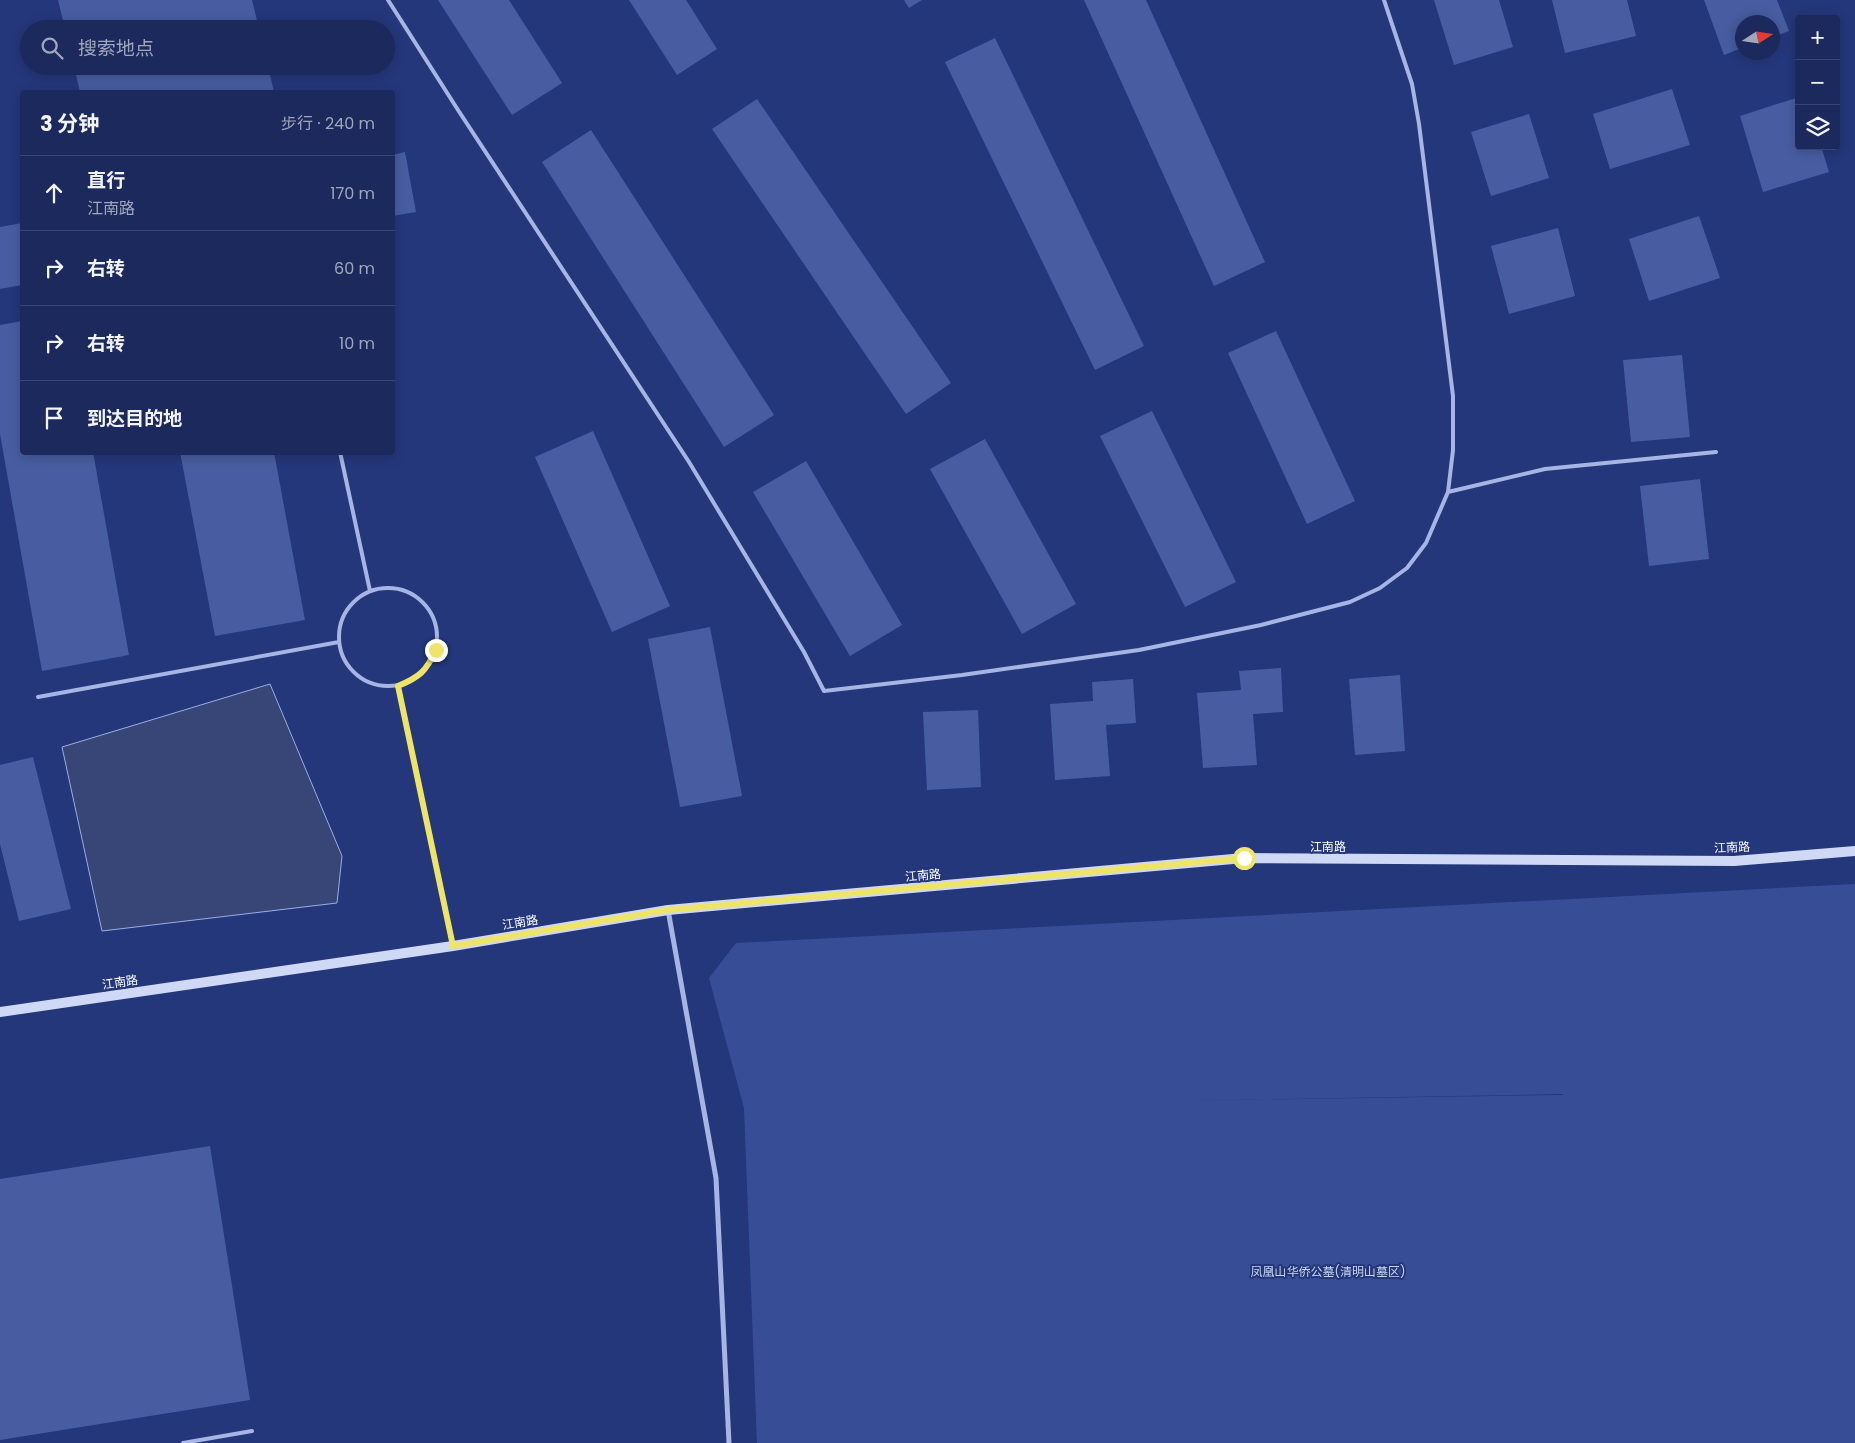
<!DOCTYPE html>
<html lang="zh">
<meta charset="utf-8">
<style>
:root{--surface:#1b295c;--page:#243162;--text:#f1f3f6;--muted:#a0a6bb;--line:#394572}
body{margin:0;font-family:Poppins,"Noto Sans SC",sans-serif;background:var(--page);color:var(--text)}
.controls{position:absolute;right:15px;top:15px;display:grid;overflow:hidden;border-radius:5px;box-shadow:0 2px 12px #0003}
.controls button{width:45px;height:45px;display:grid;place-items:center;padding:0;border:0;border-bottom:1px solid var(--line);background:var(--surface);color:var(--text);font:25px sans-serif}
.compass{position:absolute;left:1735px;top:15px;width:45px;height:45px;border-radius:50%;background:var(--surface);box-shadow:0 2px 12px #0003;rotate:78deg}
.stop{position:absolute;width:15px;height:15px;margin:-11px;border:4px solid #eee46a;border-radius:50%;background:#fff}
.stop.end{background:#eee46a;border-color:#fff;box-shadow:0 1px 5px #0008}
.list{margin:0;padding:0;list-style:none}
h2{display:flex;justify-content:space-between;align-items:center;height:65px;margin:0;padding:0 20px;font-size:21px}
h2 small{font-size:16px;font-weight:400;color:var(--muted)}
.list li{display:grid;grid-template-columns:32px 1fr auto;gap:15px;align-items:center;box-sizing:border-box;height:75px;padding:0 20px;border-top:1px solid var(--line)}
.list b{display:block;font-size:19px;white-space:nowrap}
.list p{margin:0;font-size:16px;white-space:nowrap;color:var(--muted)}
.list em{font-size:16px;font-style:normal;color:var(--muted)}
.icon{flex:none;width:28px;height:28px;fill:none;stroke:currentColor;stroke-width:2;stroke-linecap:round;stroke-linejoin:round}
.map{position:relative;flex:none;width:1855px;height:1443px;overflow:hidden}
.search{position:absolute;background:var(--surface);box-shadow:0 2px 12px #0003;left:20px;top:20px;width:375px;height:55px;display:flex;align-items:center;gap:12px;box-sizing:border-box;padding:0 18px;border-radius:28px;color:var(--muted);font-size:19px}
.panel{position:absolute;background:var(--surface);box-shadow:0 2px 12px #0003;left:20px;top:90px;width:375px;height:365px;border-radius:5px}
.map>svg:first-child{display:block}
</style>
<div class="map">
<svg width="1855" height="1443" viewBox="0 0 1855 1443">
<rect width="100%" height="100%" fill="#24377a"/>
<path fill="#374e97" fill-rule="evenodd" d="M1855,884V1443H757L744,1108L709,978L736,943ZM1563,1094V1095L1170,1101H1171Z"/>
<path fill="#374677" stroke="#9bade5" d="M270,684L342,856L337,903L102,931L62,747Z"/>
<path fill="#485da1" d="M58,0H252L259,29H65Z
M438,0H509L562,83L512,115Z
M629,0H686L717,49L677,75Z
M904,0H922L909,8Z
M1084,0H1146L1265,262L1214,286Z
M1434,0H1499L1513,47L1454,65Z
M1552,0H1627L1636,36L1565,53Z
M1704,0H1777L1789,31L1772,37V22H1742V48L1724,55Z
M995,38L1144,346L1095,370L945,62Z
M74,66H268L274,92H80Z
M1672,89L1690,145L1610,169L1593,114Z
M1799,97V146H1821L1829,172L1763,192L1740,116Z
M757,99L951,383L906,414L712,129Z
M1529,114L1549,178L1491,196L1471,132Z
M591,130L774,415L724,447L542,162Z
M405,152L416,212L392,216V155Z
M1699,216L1720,278L1649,301L1629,239Z
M22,223V285L0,289V227Z
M1558,228L1575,296L1509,314L1491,246Z
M22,321V452H93L129,655L42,671L0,434V325Z
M1276,331L1355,501L1307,524L1228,353Z
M1682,355L1690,437L1631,442L1623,360Z
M1152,411L1236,582L1185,607L1100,436Z
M593,431L670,606L612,632L535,457Z
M985,439L1076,604L1022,634L930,469Z
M180,452H274L305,620L215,636Z
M806,461L902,625L850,656L753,492Z
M1700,479L1709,559L1649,566L1640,486Z
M710,627L742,796L680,807L648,639Z
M1281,668L1283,712L1253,714L1257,765L1203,768L1197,693L1241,690L1239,671Z
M1400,675L1405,751L1355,755L1349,679Z
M1133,679L1136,723L1106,725L1110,776L1055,780L1050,704L1093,701L1092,682Z
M978,710L981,787L927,790L923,712Z
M33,757L71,909L19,921L0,844V765Z
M210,1146L250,1400L0,1440V1179Z"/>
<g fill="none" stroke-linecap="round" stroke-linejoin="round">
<path stroke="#a6b5e4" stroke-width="4" d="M388,0L458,110L689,462L804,652L824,691L962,675L1139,650L1261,625L1350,602L1380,588L1407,568L1426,543L1448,492L1453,450V396L1419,124L1412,84L1384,0
M340,452L370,591
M1448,492L1545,469L1716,452
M339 637a49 49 0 1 1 98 0a49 49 0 1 1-98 0Z
M398,686L453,945
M38,697L339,642
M183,1443L252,1431"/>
<path stroke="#a6b5e4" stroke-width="5" d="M668,910L716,1178L729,1443"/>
<path stroke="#cfd8f4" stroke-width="10" d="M0,1012L453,946L668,910L1244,858L1734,861L1855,851"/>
</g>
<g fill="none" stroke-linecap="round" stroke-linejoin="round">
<path stroke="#eee46a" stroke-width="6" d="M436,650C426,671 420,677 398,686L453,946L668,910L1244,858"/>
</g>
<g text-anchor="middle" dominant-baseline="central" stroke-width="4" stroke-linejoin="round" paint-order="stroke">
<g font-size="12" fill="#fff" stroke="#24377a">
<text x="1328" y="846">江南路</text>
<text transform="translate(1732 847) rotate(-2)">江南路</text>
<text transform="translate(923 875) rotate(-5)">江南路</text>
<text transform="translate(520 922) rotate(-9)">江南路</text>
<text transform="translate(120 982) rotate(-8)">江南路</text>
</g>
<g font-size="12" fill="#c9d3f3" stroke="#24377a">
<text x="1328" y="1271">凤凰山华侨公墓(清明山墓区)</text>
</g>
</g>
</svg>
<div class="controls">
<button>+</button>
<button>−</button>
<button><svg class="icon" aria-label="layers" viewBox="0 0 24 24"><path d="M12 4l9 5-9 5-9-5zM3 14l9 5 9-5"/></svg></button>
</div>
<svg class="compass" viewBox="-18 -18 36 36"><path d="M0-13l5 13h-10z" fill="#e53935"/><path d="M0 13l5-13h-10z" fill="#a0a6bb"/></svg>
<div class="stop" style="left:1244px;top:858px"></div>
<div class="stop end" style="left:436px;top:650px"></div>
<div class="search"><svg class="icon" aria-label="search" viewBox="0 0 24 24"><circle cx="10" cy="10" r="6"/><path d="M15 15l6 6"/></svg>搜索地点</div>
<section class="panel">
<h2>3 分钟<small>步行 · 240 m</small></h2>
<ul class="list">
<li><svg class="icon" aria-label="ahead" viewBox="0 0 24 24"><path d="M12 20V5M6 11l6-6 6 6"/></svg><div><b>直行</b><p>江南路</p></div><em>170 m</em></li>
<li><svg class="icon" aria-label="right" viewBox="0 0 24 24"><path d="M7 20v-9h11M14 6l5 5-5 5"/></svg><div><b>右转</b></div><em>60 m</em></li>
<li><svg class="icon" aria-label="right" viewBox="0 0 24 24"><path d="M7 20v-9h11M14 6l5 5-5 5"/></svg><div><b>右转</b></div><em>10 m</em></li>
<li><svg class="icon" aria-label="arrive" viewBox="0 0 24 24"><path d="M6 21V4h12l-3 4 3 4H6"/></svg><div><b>到达目的地</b></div></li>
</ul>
</section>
</div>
